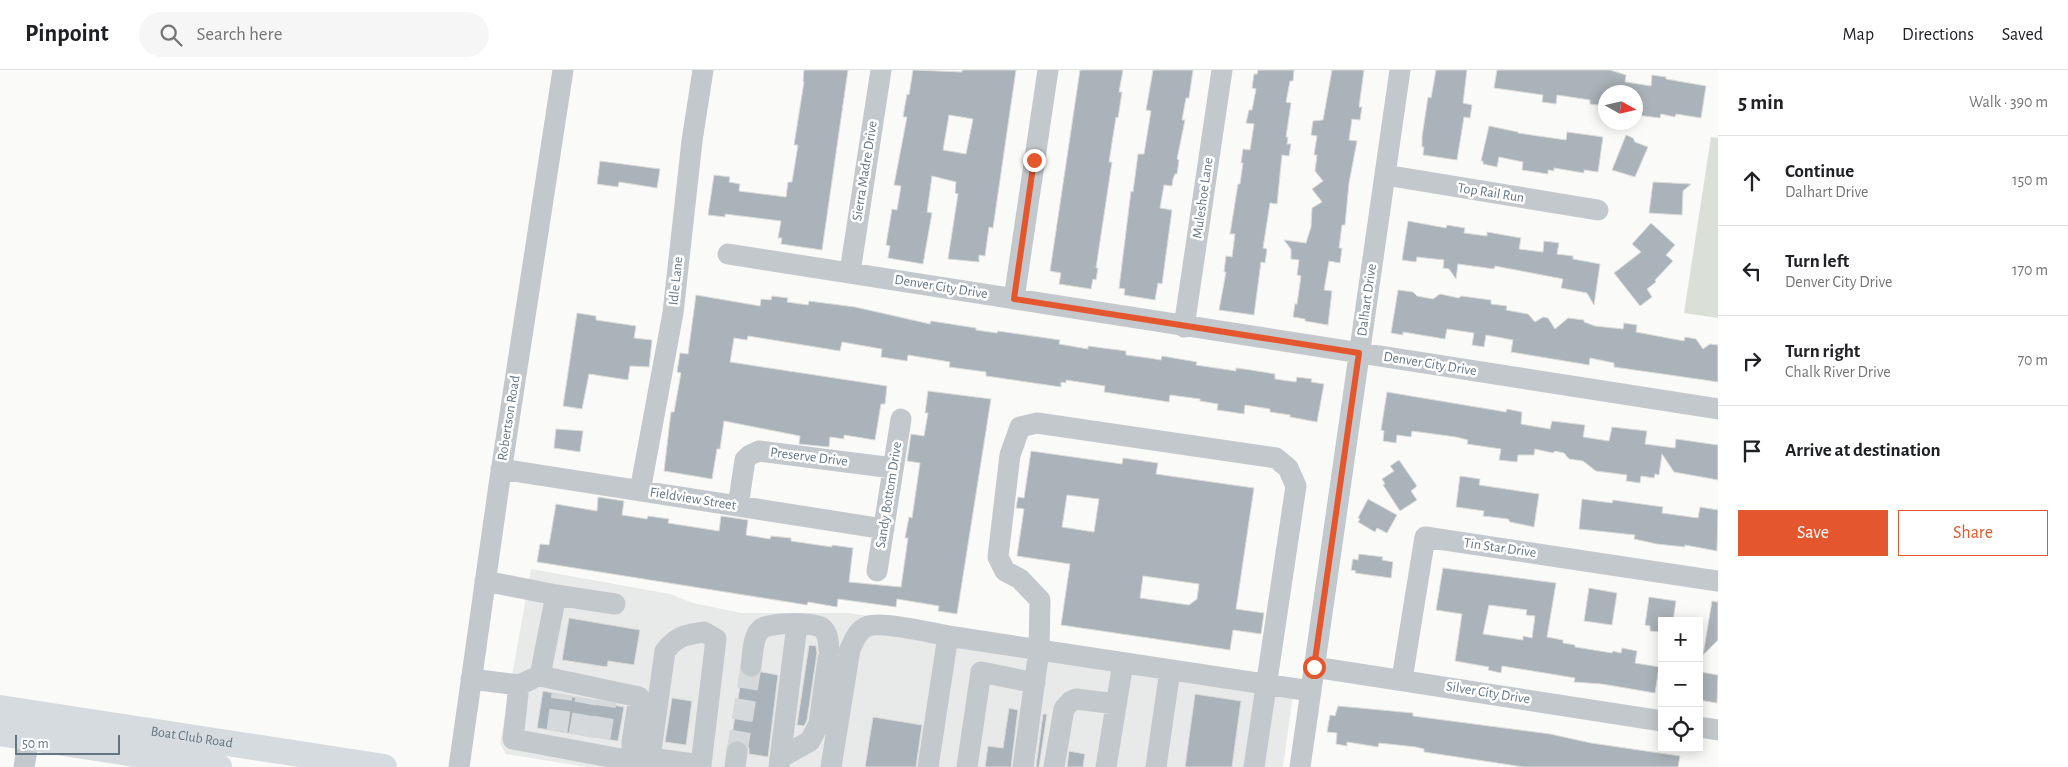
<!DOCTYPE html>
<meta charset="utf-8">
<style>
:root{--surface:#fff;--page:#f6f6f6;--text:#202124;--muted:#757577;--line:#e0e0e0;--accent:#e4572e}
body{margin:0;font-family:"Alegreya Sans",sans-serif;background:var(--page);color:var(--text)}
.controls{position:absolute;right:15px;bottom:15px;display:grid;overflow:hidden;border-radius:0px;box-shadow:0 2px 12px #0003}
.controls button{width:45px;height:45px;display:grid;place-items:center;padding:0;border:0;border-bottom:1px solid var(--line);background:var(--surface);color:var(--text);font:25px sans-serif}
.compass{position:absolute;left:1598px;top:15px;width:45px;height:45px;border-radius:50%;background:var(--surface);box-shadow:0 2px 12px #0003;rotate:98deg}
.scale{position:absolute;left:15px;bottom:12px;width:105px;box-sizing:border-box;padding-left:5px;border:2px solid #657683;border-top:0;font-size:14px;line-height:18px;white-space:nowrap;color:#657683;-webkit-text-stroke:4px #fff;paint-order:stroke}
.stop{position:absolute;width:15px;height:15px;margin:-11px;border:4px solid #e4572e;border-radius:50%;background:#fff}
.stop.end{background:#e4572e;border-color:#fff;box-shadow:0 1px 5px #0008}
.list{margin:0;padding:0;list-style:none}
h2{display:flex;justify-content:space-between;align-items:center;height:65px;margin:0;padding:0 20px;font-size:21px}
h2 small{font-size:16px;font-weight:400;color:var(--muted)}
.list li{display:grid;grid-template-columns:32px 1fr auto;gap:15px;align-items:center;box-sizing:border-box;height:90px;padding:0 20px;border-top:1px solid var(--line)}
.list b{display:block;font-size:19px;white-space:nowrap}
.list p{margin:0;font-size:16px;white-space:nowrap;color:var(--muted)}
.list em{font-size:16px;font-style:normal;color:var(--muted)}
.actions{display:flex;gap:10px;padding:15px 20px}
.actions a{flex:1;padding:11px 0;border:1px solid var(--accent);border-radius:0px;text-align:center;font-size:18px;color:var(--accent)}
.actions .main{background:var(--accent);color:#fff}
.icon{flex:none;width:28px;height:28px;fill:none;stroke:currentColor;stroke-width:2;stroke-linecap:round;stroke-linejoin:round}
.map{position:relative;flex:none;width:1718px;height:697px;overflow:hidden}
header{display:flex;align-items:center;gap:30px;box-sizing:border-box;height:70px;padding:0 25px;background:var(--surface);border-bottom:1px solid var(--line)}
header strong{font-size:24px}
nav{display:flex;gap:28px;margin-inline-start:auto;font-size:18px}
.search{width:350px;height:45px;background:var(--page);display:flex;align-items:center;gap:12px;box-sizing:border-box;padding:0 18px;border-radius:28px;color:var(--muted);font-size:19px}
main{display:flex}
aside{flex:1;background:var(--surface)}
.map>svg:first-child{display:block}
</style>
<header>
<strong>Pinpoint</strong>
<div class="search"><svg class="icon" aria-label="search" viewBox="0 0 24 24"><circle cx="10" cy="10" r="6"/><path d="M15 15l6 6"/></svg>Search here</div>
<nav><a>Map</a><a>Directions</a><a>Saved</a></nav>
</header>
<main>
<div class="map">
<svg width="1718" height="697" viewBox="0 0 1718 697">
<rect width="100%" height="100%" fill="#fafaf8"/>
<path fill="#e8e9e9" d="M531,499L670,524L693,533L741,543H849L1295,611L1283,697H587L506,684L500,674Z"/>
<path fill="#dadfd7" d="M1711,67L1718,68V248L1684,243Z"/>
<path fill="#aab3b9" stroke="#dcdcda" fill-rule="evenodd" d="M804,0H848L822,180L781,174L782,168H778L781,151L725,144V147L708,145L714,105L730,107L729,112L740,114L739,121L786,127L788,112H792L798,75H794L804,12L803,11Z
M913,0L962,2V0H1016L993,158L989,157L985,186L979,185V192L948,189L958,124L955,123L956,112L932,106L927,142L932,143L923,194L888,188L890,176L886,175L892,139L897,140L901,116L894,115L907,47H903L907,24L909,25ZM949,45L973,49L966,84L943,80Z
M1080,0H1123L1119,22H1122L1118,48L1116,47L1109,92H1112L1096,198H1098L1096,210L1093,209L1091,219L1059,214L1061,203L1050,201Z
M1153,0H1193L1189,28H1186L1182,50H1185L1177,89L1179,90L1177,104H1175L1173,109L1172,116L1164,115L1160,138L1172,140L1162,214L1158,213L1155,230L1124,225L1125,219L1119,218L1131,121L1133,122L1138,84H1144L1151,41L1146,40Z
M1258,0H1294L1293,11H1290L1286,32L1291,33L1286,67H1288L1287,74H1291L1289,86L1282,85L1277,134L1270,133L1263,178L1267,179L1265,193L1261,192L1254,245L1219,240L1226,202H1224L1226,186L1232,187L1235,164H1230L1238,114H1240L1243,93H1241L1243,79L1250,80L1254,54L1246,53L1249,40H1252L1256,19L1252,18L1254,4H1257Z
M1332,0H1364L1359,37H1362L1360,50L1352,49L1349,70L1357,71L1349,113L1345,155H1342L1339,178H1342L1340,193L1329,191L1324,220L1332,221L1328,255L1305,251V249L1293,247L1295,234H1297L1301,206L1297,205L1299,190L1291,189V179L1284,170L1306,173L1311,157L1312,138L1322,132L1312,119L1323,111L1315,101L1317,85H1314L1317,66L1311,65L1313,51L1323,50Z
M1436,0H1467L1463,33L1472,35L1470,48L1464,47L1457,90L1423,85L1424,77H1422V67L1428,27L1431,28Z
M1497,0H1610L1626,5L1625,12L1651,16L1652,5L1666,7V9L1706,16L1701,48L1676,44L1675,47L1661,44L1660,48L1636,45V22H1606V36L1590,34V30L1557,25L1556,34L1542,32L1543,25L1494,18Z
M1489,56L1518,62V63L1566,70L1567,62L1603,67L1598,102L1584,100V103L1554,98V101L1548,100V104L1522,100L1523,92L1499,87L1497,97L1483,94V91H1481Z
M1626,65L1633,68L1635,72L1648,77L1635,107L1612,100Z
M600,91L660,99L657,118L619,112L618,117L597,114Z
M1653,112L1691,114L1683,121L1682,145L1649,143Z
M1408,151L1446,158L1447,155L1465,158L1464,163L1487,166V162L1521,168L1519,179L1543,182L1544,171L1559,173L1557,184L1573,186V189L1600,194L1594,235L1587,223L1561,218L1563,209L1495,196L1494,199L1458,194L1456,209L1449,199L1443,198L1444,190L1417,187L1416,192L1402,190Z
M1651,153L1675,175L1666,185L1673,191L1655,210L1656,212L1647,219L1652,227L1640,236L1614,203L1641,182L1632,174Z
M1398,220L1413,222L1417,226L1433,229L1440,224L1459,228L1461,226L1491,230V234L1507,236L1506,240L1528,244L1535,252L1543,247L1548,248L1555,259L1568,248L1584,250V252L1595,256L1623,259L1624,253L1637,255L1636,262L1684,271L1685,267L1696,269L1703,279L1710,274L1718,275V312L1614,297V293L1590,288L1589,295L1511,282L1513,270L1486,265L1484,277L1472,275L1474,263L1447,259L1445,269L1403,262V265L1391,263Z
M696,225L760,236L761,229L771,230L772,226L788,228L787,232L808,235L809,231L855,237L930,254L931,251L976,258V260L997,263L998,261L1060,270L1059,274L1088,279V276L1126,281V285L1149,288L1161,290L1162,286L1197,292L1196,295L1236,301V298L1251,300L1275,304V309L1296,312L1297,307L1312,309L1311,312L1324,314L1317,352L1290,347V345L1270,342V339L1245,335L1244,344L1217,340L1218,334L1200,331V329L1170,325L1169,332L1104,322L1105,316L1066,310V313L1061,312V317L986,306V302L949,297L950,292L908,285L907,291L881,287L882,279L842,272L840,281L748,266L747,270L734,268L730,292L887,316L885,334H881L875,370L844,365V369L830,367L829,377L799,374L800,366L724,351L720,379H717L712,409L664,401L671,342H674L681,303L677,302L680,283L688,284Z
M577,243L596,246V250L636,256L634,268L652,270L649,297L630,296L628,310L589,304L582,339L563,336Z
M928,321L991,329L957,544L938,541L939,536L897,529L896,537L838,529L837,537L808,532L807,535L537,492L540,474L549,475L556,434L597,441L598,427L624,431L622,445L647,449L648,446L669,449L668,453L719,461L721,446L748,450L746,465L770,469L771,466L791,468V471L832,477V475L853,478L849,512L901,517L908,468H905L909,447L912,448L920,393L907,391L911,364L924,366L928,343H925Z
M1387,322L1506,342L1507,339L1522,342L1521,354L1550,359L1552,351L1585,355L1583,367L1609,371L1612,357L1647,361L1645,374L1675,378L1676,369L1718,375V410L1674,402L1662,384L1659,405L1655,404L1654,408L1641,406L1640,413L1626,411L1627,405L1596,401L1583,391L1569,389L1564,383L1555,381L1553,383L1535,379L1534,385H1518L1517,392L1499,390L1501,379L1467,374L1468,370L1456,367L1412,361L1411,367L1397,365L1396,373L1383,371L1384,361L1381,360Z
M556,359L583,361L580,382L554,378Z
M1031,381L1122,394L1123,388L1158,393L1156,404L1254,418L1236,539L1264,543L1261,564L1233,560L1230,580L1061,555L1070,494L1017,486L1024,439L1016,438L1018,427L1024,428ZM1067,425L1099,429L1094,462L1062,457ZM1143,506L1199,514L1197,529L1189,535L1140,528Z
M1399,390L1417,416L1411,421L1417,430L1400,441L1383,415L1385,414L1382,409L1394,401L1390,396Z
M1460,406L1480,409L1479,415L1539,424L1534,457L1510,452L1508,449L1483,446L1484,441L1456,437Z
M1368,429L1397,445L1387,463L1377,458L1375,462L1358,452L1360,449L1358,448Z
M1582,429L1612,433L1613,430L1663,437L1662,443L1698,448L1700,437L1718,440L1717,481L1685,475V477L1657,474L1634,469L1635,465L1579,459Z
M1359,484L1383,487L1382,490L1393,492L1391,508L1355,503L1356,501L1351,500L1353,489L1358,490Z
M1443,498L1556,513L1547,567L1563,570V573L1575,575V577L1612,583L1613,581L1621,583L1622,578L1637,581L1635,593L1659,597L1655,623L1602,614L1574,612L1575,608L1502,596L1501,603L1488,600L1489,597L1455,591L1462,544L1436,540ZM1489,535L1527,540L1526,545L1535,546L1532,568L1523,566V570L1483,564Z
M1589,518L1617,523L1612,555L1584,551Z
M1649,527L1676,531L1673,551H1662V562L1650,561V556L1645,555Z
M1712,531L1718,532V570L1703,585Z
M569,548L640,560L634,595L608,591L607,597L562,590Z
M809,575L816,576L817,583L807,650L804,656L797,655Z
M762,601V602L778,605L768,687L749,684V678L744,672L738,670L731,671L742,604L749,608H755Z
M1701,602L1718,605L1717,633L1699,630Z
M543,621L624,637L618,671L537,658Z
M1195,624L1241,631L1232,697H1185Z
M672,628L692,631L686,675L665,672Z
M1338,636L1413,643V646L1550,664L1591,673L1680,686L1678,697H1524L1424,682V679L1416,677L1379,673L1378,677L1347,672V676L1336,674L1337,663L1327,662L1330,645L1335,646Z
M1009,638L1018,640L1011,697H985L988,676L1003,678Z
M1043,644H1047L1039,697H1036Z
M873,647L922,655L916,697H865Z
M1069,681L1085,684L1083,697H1067Z"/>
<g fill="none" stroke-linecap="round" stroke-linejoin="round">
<path stroke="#d5d9db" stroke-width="21" stroke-dasharray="21 11" stroke-linecap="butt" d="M557,661L562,624
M579,665L586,628
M600,668L606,631
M737,682L751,596"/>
<path stroke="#c3c8cc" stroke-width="21" d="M1385,105L1598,140
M728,184L1718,339
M850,202L881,0
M1014,229L1048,0
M1184,257L1222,0
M501,399L884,459
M640,421L673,243L692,71L703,0
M738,436L745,390L750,385L759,381L893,398
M877,501L901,349
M485,511L556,525L615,534
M556,525L540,606L639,627L632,672V697
M751,596C753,585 752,567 761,559C768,552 815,552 822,558C829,564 828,572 829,580
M1314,597L1662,651
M471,609L519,615L532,609
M1402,609L1425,467L1718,511
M519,615L513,669L632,691L650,688L701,695L716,569L704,562C685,565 678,565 665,581L650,688
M1699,657L1718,660
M780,688L810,671L819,654L828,589
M24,697L29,668
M459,697L499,415L563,0
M735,697L737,682
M779,697L797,555
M831,697L850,579C854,571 857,561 866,557C879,550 932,563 948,566
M928,697L948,566L1311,621
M967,697L981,602L1035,613
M1023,697L1039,580L1040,530L1020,509L1005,501L998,487L1010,385L1020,357L1037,353L1276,388L1288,398L1296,416L1254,697
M1054,697L1064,639L1070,632L1076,629L1116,634
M1106,697L1123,593
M1156,697L1170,600
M1300,697L1400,0"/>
<g stroke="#d6dbdf" stroke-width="26">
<path id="s1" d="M0,638L384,697"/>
<path d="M0,663L219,697"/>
</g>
</g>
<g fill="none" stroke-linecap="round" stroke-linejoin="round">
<path stroke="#e4572e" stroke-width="6" d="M1034,90L1014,229L1359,283L1314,597"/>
</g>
<g text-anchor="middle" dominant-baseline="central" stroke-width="5" stroke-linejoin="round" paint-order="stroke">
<g font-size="14" fill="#657683" stroke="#fff">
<text transform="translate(865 101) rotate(-81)">Sierra Madre Drive</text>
<text transform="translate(1491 123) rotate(9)">Top Rail Run</text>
<text transform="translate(1203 128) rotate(-82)">Muleshoe Lane</text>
<text transform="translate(676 211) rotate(-84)">Idle Lane</text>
<text transform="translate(941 217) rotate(9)">Denver City Drive</text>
<text transform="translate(1367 230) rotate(-82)">Dalhart Drive</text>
<text transform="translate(1430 294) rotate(9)">Denver City Drive</text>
<text transform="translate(509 348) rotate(-81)">Robertson Road</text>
<text transform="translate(809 387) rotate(7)">Preserve Drive</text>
<text transform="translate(889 425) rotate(-81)">Sandy Bottom Drive</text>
<text transform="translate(693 429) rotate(9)">Fieldview Street</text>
<text transform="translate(1500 478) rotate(8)">Tin Star Drive</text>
<text transform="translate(1488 623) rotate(9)">Silver City Drive</text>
<text stroke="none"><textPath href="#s1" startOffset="194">Boat Club Road</textPath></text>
</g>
</g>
</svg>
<div class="controls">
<button>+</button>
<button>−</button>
<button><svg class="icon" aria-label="locate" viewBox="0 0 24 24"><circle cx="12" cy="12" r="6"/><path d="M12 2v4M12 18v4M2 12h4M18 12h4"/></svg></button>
</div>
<svg class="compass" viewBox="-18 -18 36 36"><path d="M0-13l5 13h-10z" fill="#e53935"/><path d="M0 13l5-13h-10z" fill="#757577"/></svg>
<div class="scale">50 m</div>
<div class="stop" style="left:1314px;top:597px"></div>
<div class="stop end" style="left:1034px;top:90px"></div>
</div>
<aside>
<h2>5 min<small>Walk · 390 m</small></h2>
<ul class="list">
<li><svg class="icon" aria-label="ahead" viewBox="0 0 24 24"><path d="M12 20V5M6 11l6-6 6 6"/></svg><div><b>Continue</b><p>Dalhart Drive</p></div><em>150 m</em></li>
<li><svg class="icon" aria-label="left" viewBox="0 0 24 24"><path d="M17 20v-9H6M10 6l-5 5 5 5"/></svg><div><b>Turn left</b><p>Denver City Drive</p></div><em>170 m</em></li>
<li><svg class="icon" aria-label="right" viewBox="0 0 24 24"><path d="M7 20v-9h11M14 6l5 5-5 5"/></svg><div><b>Turn right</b><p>Chalk River Drive</p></div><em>70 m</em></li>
<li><svg class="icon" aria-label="arrive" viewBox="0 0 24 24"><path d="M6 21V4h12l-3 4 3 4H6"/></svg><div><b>Arrive at destination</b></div></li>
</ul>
<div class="actions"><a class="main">Save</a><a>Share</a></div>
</aside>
</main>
